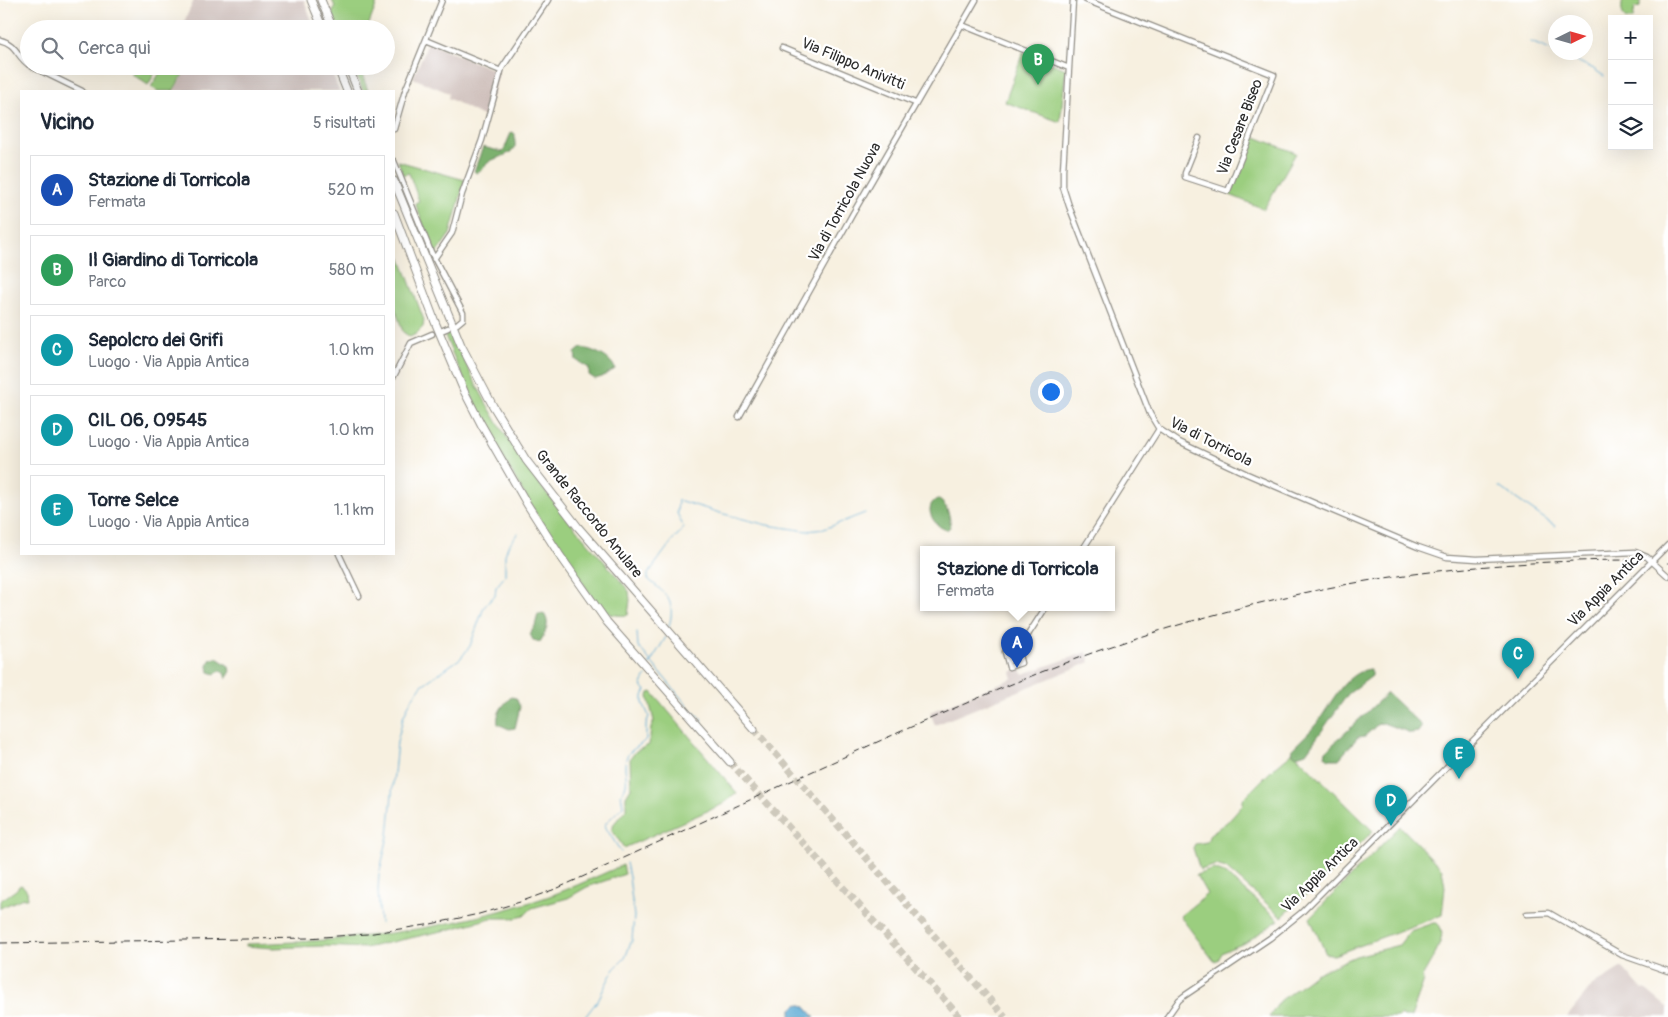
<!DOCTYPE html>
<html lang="it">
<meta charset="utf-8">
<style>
:root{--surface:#fff;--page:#f2f2f3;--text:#1f2937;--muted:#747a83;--line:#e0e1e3;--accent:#d1495b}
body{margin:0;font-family:Pangolin,sans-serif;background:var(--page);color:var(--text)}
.controls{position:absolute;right:15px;top:15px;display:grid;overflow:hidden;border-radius:0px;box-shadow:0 5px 20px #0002}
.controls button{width:45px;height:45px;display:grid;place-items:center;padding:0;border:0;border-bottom:1px solid var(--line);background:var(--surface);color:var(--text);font:25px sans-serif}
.compass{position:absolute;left:1548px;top:15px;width:45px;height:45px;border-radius:50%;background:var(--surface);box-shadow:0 5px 20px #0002;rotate:85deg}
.you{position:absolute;left:1050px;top:391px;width:18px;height:18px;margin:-12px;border:4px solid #fff;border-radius:50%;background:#1a73e8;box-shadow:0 0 0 8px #1a73e833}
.badge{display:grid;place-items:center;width:32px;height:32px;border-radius:50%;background:var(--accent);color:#fff;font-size:16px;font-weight:700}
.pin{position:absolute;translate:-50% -41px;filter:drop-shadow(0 1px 2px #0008)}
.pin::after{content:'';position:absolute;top:26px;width:18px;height:15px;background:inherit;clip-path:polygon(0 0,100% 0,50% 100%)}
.popup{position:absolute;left:920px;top:546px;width:195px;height:65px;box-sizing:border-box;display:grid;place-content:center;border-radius:0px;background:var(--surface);filter:drop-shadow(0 1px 4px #0005);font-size:16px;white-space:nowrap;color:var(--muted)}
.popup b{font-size:19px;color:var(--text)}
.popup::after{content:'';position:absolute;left:50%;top:100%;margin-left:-10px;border:10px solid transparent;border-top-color:var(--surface)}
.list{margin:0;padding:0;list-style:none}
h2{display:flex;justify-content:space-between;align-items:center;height:65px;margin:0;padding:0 20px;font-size:21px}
h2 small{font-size:16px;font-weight:400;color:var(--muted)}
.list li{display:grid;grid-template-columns:32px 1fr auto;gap:15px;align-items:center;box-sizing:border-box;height:70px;margin:0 10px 10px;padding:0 10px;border:1px solid var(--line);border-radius:0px}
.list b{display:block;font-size:19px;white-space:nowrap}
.list p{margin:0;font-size:16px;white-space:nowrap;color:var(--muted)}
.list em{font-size:16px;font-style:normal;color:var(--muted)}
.icon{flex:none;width:28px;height:28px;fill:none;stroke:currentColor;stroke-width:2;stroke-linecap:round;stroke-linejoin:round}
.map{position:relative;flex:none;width:1668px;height:1017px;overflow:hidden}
.search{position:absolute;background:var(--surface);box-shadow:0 5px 20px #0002;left:20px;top:20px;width:375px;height:55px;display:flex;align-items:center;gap:12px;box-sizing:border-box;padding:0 18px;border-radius:28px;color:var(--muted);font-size:19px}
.panel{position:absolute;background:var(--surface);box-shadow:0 5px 20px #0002;left:20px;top:90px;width:375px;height:465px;border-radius:0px}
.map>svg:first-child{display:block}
</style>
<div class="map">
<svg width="1668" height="1017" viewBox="0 0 1668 1017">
<rect width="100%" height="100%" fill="#fff"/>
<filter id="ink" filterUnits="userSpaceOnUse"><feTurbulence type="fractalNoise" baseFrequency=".02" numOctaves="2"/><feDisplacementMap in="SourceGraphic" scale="10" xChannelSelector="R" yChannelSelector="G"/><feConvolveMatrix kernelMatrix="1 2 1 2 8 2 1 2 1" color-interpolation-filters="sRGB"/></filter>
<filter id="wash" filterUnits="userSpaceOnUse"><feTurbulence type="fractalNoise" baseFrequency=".0096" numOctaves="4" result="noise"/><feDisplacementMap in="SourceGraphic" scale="20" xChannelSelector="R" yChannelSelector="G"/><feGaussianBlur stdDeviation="1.12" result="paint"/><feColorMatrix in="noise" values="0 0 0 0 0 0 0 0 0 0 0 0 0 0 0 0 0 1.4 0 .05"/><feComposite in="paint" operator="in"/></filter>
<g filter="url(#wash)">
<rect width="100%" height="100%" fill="#f7f0e0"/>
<path fill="#cfc0bb" d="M194,0H304L315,29H198L184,22Z
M428,43L499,72L486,118L448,98L449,93L413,78Z
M189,66H329L339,91H174Z
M1087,652L1090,662L935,725L930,712L1013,678L1011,672L1020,668L1023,674Z
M1622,967L1643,990L1645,989L1668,1008V1017H1567L1592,986Z"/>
<path fill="#9bce7f" stroke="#637c55" d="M332,0H378L367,29H338L332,14L335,7Z
M1623,0H1640V7L1638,8L1635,7L1633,19H1626C1621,13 1621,7 1623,0Z
M1023,52L1066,69L1060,122L1005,102Z
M137,66H159L148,85L132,74Z
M164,66H188L173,91H158L151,87Z
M353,66H359L368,91H363Z
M1253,136L1296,153L1264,209L1230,195Z
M398,161L465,180L450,234L435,255L415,203L419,201L409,173L403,175Z
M394,241L424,320L423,327L416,334L410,337L403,332L394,305Z
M451,332C473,382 500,431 532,474C562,515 597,552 629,591L630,600L628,615C621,616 611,615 605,612C597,607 586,587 580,579C526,504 480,421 445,336Z
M652,692L737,793L723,804L624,848L612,830L613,825L626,809V796L631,788L630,759L636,751L649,745L651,728L654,721L648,697L649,693Z
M1292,753L1297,756L1373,831L1330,874L1327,875L1282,917L1226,868L1216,865L1200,870L1193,848L1195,844L1207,842L1210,834L1227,822L1243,804V799L1274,768Z
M1400,826L1442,869L1445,887L1442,915L1334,955L1326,954L1310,918Z
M623,865L625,874L587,887L568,898L532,908L524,916L516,918H491L451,929L365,948L323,946L273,948L246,946V944C346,941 434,932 531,902C562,893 593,878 623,865Z
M1214,869L1224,873L1279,920L1245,943L1229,949L1222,953L1218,960L1214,961L1180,916L1207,894L1196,875Z
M20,885L23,886L27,891L28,898H23L0,908V901L16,890Z
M1433,923H1437C1452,935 1427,964 1422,978L1423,983L1411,1017H1404L1401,1015L1398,1017H1269L1280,1001L1315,974L1356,956L1399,945L1410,931Z"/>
<path fill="#7cb16e" stroke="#546e4c" d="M513,132L515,134V148C505,158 498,156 489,162C484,166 482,171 476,173L474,171L483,147L503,152L511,133Z
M581,348C593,349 612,358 615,369L602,377L595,379L589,375V368L576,360L575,353Z
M937,499C947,503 951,517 950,527L947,530C934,527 922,507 937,499Z
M538,614H544C551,624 545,633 540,642L533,640L530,634L535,626Z
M217,658L229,666L230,673L226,679L224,673L220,671L215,674L209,672L208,666L210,660Z
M1370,669L1372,673V676L1348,694L1306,753L1297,756L1292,753L1293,748C1301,740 1310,732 1317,723C1331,705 1344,672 1370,669Z
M1387,693L1422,726L1418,732L1411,733L1383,723L1378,724L1365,736L1358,737L1339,759H1329L1325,756L1326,751Z
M511,697L516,698L520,707L515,728L509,729L498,724C496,711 503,706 511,697Z"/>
<path fill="#59a8d3" stroke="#426a7f" d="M798,1004L805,1006L815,1017H791V1010Z"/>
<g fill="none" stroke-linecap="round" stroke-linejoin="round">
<path stroke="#59a8d3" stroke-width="1" d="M1531,42L1555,52
M1556,52L1592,68L1604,76
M1499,487L1555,526
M669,627C676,600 667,595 648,579V574C660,558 670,542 684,528L677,513L678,500L720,513L767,525L807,531L824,529L865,513
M637,632L638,646L691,710L702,719V725
M649,665L666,637
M621,852L606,828L605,824L623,806L621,794C632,781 622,772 626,759C629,749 640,747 646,739V725L649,716L643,703V696L646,690L641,686L646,676
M380,923L378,890L379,875L388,836L397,742L403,718L410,702L422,685L461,658L470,646L484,607L495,595L496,587L505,576V555L508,546L518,533
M585,1017L598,1000L614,969L625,958L632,940L634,916L629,877L626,863"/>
</g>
</g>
<g filter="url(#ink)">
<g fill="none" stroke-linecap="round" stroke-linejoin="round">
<path stroke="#cec9bc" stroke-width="7" stroke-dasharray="7 3.5" stroke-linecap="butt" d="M754,729L1005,1017
M730,762L960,1017"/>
<g stroke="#918e86" stroke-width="7">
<path id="minor" d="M1073,0L1063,170V187L1069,206L1150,414L1159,429L1179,442L1247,474L1314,503L1418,547L1447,557L1477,559L1635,552L1647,557L1668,576
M1086,0L1274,75L1228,191L1185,177V173L1199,138
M962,25L1069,68
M0,40C17,44 16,56 29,65
M426,40L501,71
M782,48L915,103
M31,66L82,91
M394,129L405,91L442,0
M394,161L431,252L463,313V319L457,324
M434,259L452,233L462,194L482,140L502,68L548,0
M441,331L448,328
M394,376L411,343L432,334
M739,417L852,215L976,0
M1083,549L1159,429
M339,554L359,596
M1017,647L1021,663L1009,667L1005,652L1022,644L1046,607
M1008,663L1010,660L1020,655
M1527,914L1549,913L1622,955L1668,971
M1167,1017L1179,1000L1184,996L1270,938L1301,913L1668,545"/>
</g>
<g stroke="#918e86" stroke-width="9">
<path id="highway" d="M311,0L323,29
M321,0L333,29
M337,66L347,91
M348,66L358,91
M394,181L461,345L493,406L526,460L578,527L754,729
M394,213L435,322L464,391L481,424L527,504L559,554L607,622L730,762"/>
</g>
<use href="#minor" stroke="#fff" stroke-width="4.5"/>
<use href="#highway" stroke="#fff" stroke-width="7"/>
<path stroke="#2b2b2b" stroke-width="1" stroke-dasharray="8 4" stroke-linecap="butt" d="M1667,563H1668
M0,943L308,938L367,934L426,925L479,914L520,902L558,888C673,836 787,782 902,731C971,701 1039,671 1109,647C1210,613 1316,586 1421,573C1493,564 1566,560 1638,560"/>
</g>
</g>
<g text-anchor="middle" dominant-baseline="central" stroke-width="4.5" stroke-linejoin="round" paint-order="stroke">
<g font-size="15" fill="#2b2b2b" stroke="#fff">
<text transform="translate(853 64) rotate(23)">Via Filippo Anivitti</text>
<text transform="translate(1240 127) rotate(-69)">Via Cesare Biseo</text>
<text transform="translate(845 202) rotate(-61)">Via di Torricola Nuova</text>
<text transform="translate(1211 442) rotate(27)">Via di Torricola</text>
<text transform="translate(589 514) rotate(51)">Grande Raccordo Anulare</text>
<text transform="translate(1606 589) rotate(-45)">Via Appia Antica</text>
<text transform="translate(1320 875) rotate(-44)">Via Appia Antica</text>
</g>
</g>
</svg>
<div class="controls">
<button>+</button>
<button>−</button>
<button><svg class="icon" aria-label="layers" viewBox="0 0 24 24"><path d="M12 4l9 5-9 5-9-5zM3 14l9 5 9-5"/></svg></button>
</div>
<svg class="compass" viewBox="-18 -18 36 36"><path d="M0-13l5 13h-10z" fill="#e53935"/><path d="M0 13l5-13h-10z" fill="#747a83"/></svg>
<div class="you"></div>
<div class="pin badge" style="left:1017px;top:668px;background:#1a4fb4">A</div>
<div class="popup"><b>Stazione di Torricola</b>Fermata</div>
<div class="pin badge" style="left:1038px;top:85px;background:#2e9e5b">B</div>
<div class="pin badge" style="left:1518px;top:679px;background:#0f9aa8">C</div>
<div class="pin badge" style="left:1391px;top:826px;background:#0f9aa8">D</div>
<div class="pin badge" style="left:1459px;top:779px;background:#0f9aa8">E</div>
<div class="search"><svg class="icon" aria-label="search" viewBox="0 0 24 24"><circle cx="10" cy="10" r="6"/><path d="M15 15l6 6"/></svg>Cerca qui</div>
<section class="panel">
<h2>Vicino<small>5 risultati</small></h2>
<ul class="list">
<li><span class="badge" style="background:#1a4fb4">A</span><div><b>Stazione di Torricola</b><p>Fermata</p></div><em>520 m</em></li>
<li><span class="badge" style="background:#2e9e5b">B</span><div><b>Il Giardino di Torricola</b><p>Parco</p></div><em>580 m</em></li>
<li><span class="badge" style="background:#0f9aa8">C</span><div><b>Sepolcro dei Grifi</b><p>Luogo · Via Appia Antica</p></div><em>1.0 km</em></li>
<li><span class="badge" style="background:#0f9aa8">D</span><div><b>CIL 06, 09545</b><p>Luogo · Via Appia Antica</p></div><em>1.0 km</em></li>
<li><span class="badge" style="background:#0f9aa8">E</span><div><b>Torre Selce</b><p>Luogo · Via Appia Antica</p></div><em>1.1 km</em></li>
</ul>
</section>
</div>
